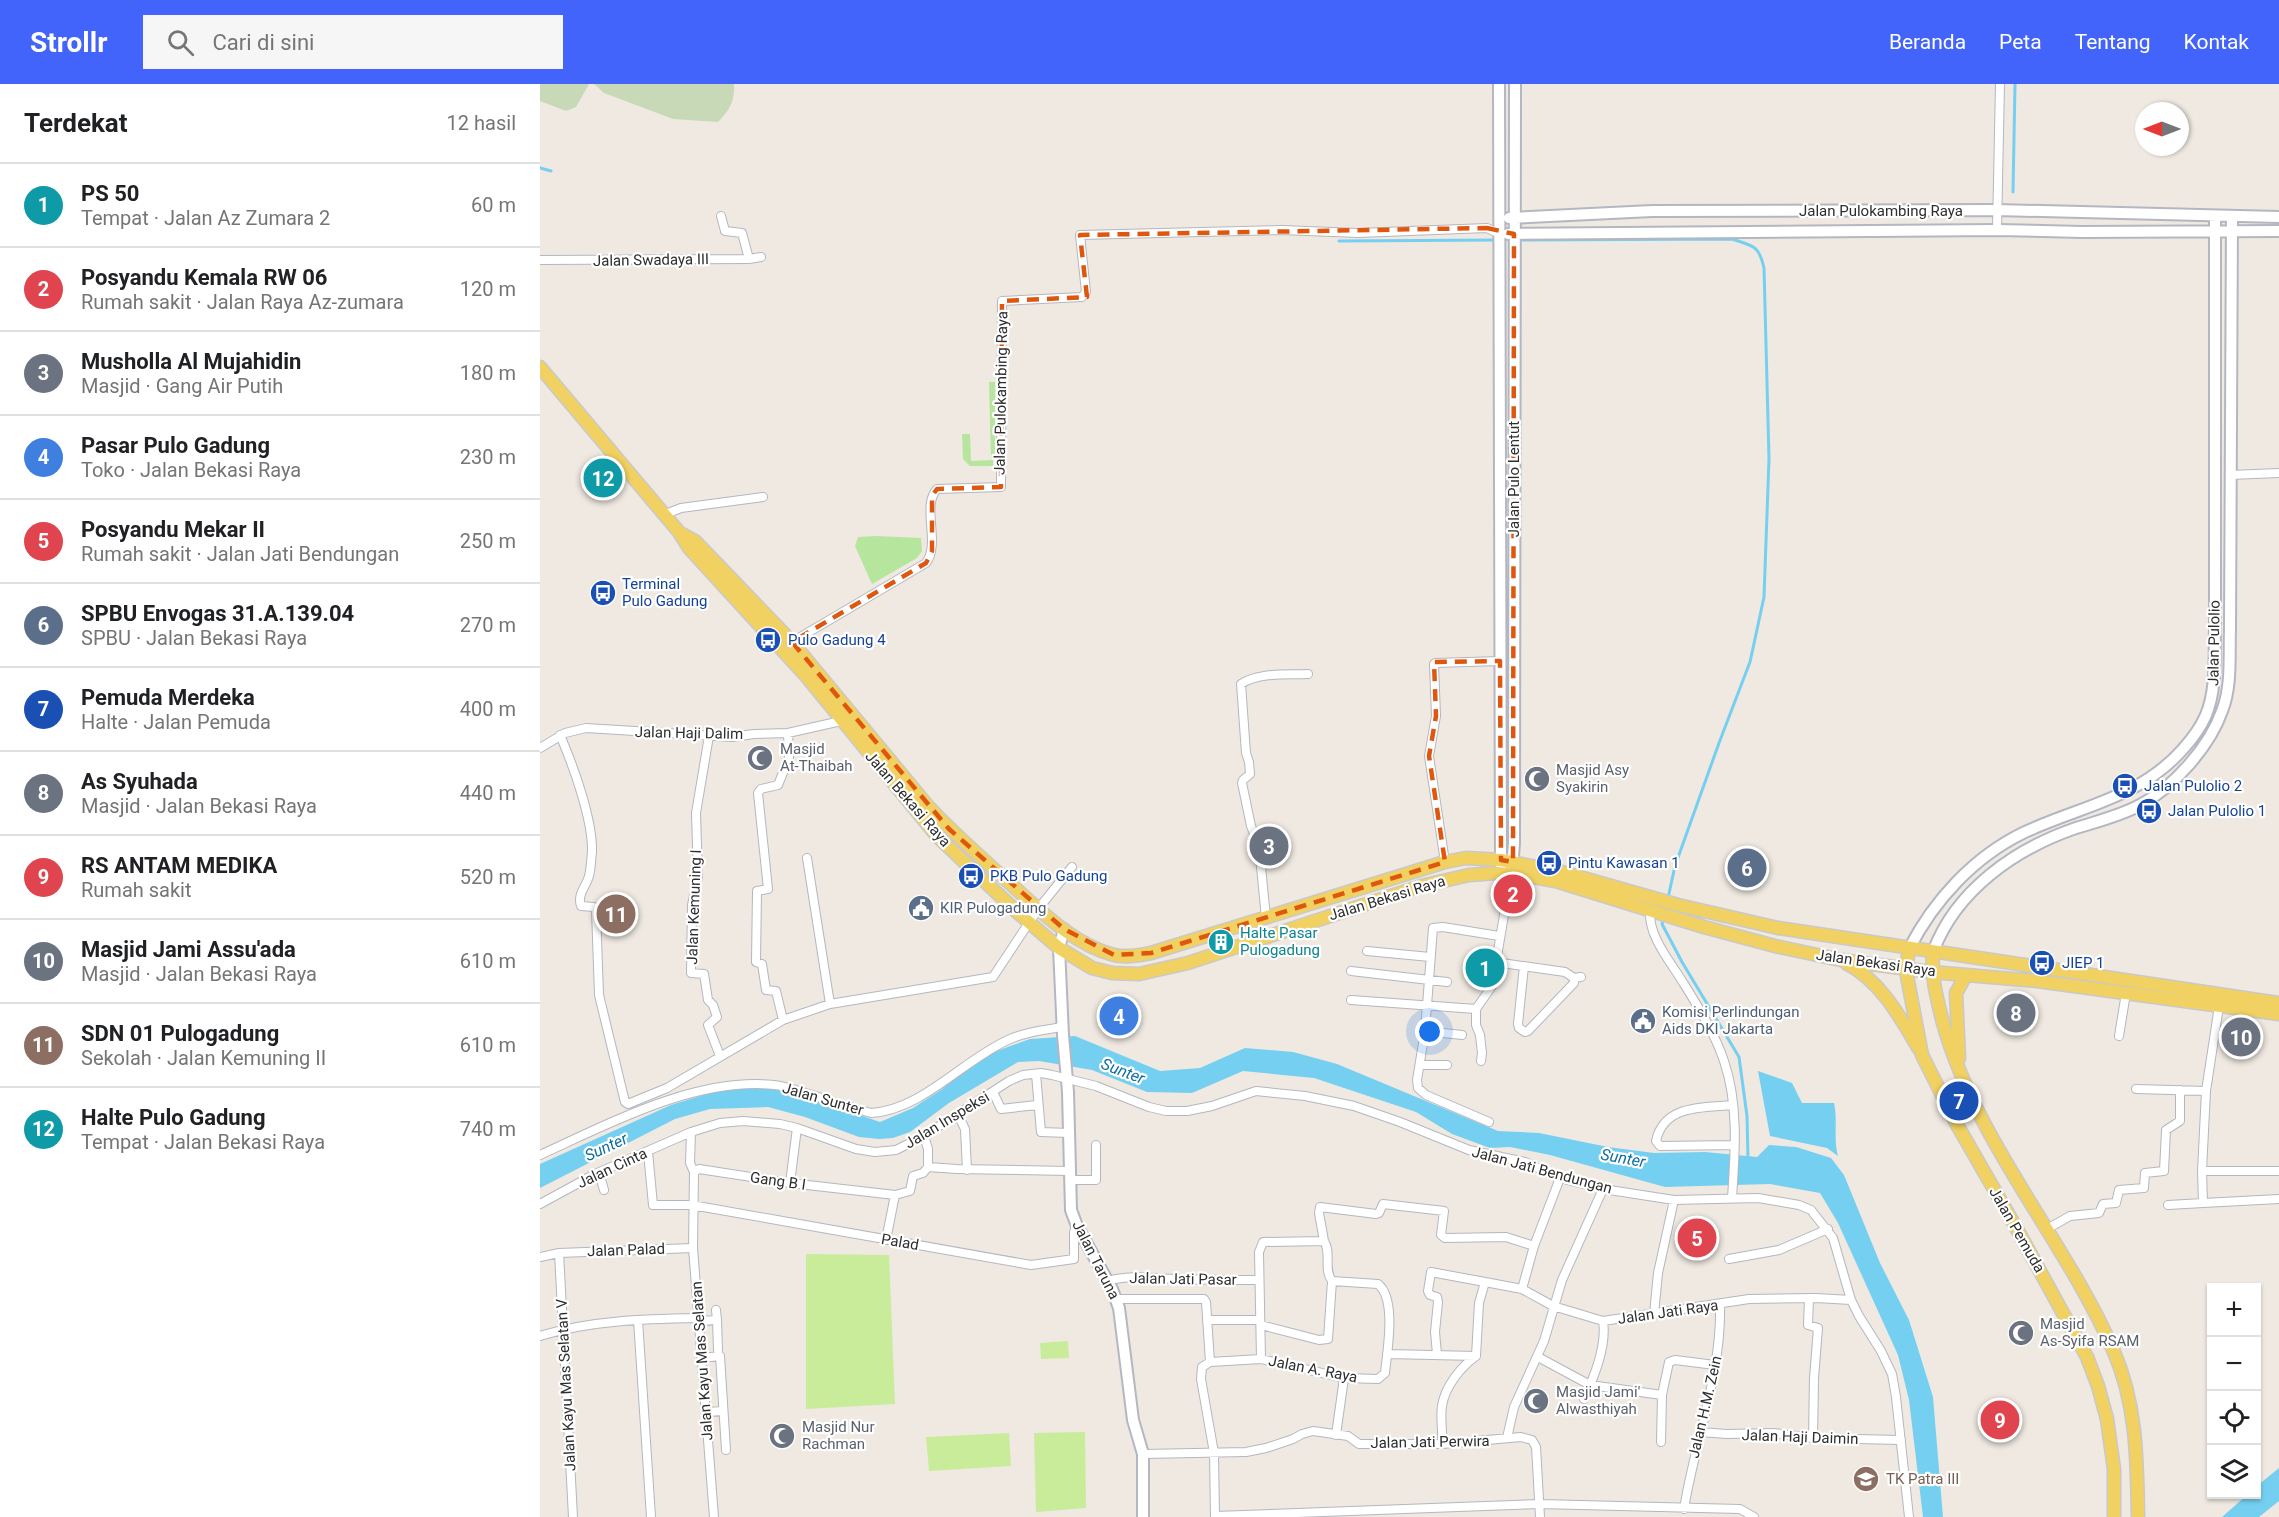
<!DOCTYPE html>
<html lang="id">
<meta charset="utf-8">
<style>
:root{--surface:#fff;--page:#f6f6f6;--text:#202124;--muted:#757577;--line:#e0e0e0;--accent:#4264fb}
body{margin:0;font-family:Roboto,sans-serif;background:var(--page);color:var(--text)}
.controls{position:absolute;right:18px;bottom:18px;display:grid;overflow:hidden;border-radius:0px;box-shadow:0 2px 4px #0004}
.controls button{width:54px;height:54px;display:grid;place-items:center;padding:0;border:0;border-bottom:2px solid var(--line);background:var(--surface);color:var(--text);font:30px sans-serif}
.compass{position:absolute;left:1595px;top:18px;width:54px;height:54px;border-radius:50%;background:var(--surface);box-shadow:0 2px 4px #0004;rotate:270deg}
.you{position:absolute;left:890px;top:948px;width:21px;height:21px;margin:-15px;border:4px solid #fff;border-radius:50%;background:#1a73e8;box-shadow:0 0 0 9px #1a73e833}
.badge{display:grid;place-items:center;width:39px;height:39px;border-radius:50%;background:var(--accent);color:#fff;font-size:20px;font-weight:700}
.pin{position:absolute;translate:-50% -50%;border:3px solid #fff;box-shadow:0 2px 6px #0006}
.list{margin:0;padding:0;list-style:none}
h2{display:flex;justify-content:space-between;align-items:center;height:78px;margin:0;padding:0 24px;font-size:26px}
h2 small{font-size:20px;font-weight:400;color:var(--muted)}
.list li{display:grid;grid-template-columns:39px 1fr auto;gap:18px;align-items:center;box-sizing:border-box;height:84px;padding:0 24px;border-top:2px solid var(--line)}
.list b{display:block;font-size:22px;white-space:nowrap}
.list p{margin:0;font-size:20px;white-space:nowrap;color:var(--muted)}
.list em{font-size:20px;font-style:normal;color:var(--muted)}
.icon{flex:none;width:33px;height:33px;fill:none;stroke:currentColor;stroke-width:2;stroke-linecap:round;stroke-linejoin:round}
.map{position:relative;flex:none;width:1739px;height:1433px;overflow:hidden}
header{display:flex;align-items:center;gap:36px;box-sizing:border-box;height:84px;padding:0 30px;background:var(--accent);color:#fff}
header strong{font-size:28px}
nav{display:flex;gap:33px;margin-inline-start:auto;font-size:21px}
.search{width:420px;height:54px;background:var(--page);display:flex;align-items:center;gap:15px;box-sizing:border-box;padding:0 21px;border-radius:0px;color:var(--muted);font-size:22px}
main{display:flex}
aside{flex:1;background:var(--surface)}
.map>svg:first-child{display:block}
</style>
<header>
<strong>Strollr</strong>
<div class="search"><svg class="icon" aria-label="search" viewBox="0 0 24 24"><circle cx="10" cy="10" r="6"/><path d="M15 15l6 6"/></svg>Cari di sini</div>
<nav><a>Beranda</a><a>Peta</a><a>Tentang</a><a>Kontak</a></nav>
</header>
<main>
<aside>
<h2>Terdekat<small>12 hasil</small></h2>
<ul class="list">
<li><span class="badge" style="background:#0f9aa8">1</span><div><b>PS 50</b><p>Tempat · Jalan Az Zumara 2</p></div><em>60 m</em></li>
<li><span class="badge" style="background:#e0444e">2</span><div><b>Posyandu Kemala RW 06</b><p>Rumah sakit · Jalan Raya Az-zumara</p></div><em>120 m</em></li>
<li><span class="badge" style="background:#6b7280">3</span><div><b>Musholla Al Mujahidin</b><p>Masjid · Gang Air Putih</p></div><em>180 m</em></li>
<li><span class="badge" style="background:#3f7fe0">4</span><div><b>Pasar Pulo Gadung</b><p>Toko · Jalan Bekasi Raya</p></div><em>230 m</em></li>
<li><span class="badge" style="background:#e0444e">5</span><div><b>Posyandu Mekar II</b><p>Rumah sakit · Jalan Jati Bendungan</p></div><em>250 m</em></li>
<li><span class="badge" style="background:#5c6f8a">6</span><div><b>SPBU Envogas 31.A.139.04</b><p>SPBU · Jalan Bekasi Raya</p></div><em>270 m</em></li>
<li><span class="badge" style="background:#1a4fb4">7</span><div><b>Pemuda Merdeka</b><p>Halte · Jalan Pemuda</p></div><em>400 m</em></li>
<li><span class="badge" style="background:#6b7280">8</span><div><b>As Syuhada</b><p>Masjid · Jalan Bekasi Raya</p></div><em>440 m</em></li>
<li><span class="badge" style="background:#e0444e">9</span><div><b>RS ANTAM MEDIKA</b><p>Rumah sakit</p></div><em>520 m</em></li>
<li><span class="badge" style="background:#6b7280">10</span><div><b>Masjid Jami Assu'ada</b><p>Masjid · Jalan Bekasi Raya</p></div><em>610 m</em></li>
<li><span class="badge" style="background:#8d6e63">11</span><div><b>SDN 01 Pulogadung</b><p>Sekolah · Jalan Kemuning II</p></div><em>610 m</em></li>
<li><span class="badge" style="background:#0f9aa8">12</span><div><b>Halte Pulo Gadung</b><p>Tempat · Jalan Bekasi Raya</p></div><em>740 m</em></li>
</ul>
</aside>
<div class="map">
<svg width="1739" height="1433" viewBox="0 0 1739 1433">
<rect width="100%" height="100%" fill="#efe9e1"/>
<path fill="#b6e59e" d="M449,298H455V375H451Z
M422,350H430L431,377L453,376V382H430L423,375Z
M337,452L381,454L382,467L377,474L332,500L315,462L318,453Z"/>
<path fill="#c8d9b8" d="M0,0H49L36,23L26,27L0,17Z
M54,0H194C195,16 190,26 178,38L133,35L64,9Z"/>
<path fill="#c9ec9a" d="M266,1170L349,1171L355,1320L266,1325Z
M528,1257L529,1274L501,1275L500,1259Z
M545,1348L546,1424L496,1428L494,1349Z
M469,1349L471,1382L389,1387L386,1353Z"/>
<path fill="#75cff0" d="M535,952L620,987L660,984L705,964L753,968L797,980L958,1047L999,1049L1068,1063L1114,1069L1165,1068L1217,1073L1229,1061L1256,1063L1291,1074L1304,1091L1340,1179L1369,1236L1393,1313L1403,1433H1383L1369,1316L1358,1271L1298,1139L1280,1109L1230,1100L1125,1103L1010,1071L970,1063L950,1064L912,1050L876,1028L774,994L703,987L652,1009L607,1008L552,986L499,977L478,978L409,1019L370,1048L353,1054L339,1055L319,1053L265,1033L228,1023L170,1025L135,1035L0,1104V1080L131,1021L180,1006L223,1002L270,1014L340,1038L373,1024L401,1006L443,972L490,955Z
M1218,987L1252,999L1262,1019H1294C1298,1037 1293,1054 1298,1072L1287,1064L1230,1052Z
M1739,1384V1417L1719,1433H1682L1707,1411L1716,1410L1717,1402Z"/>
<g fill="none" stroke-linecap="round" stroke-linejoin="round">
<path stroke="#75cff0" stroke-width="3" d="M0,84L11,87
M1473,108L1475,0
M978,156L1192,155C1213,162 1219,161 1224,184L1229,375L1224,513L1210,578L1179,659L1135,782L1128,814
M799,157L956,156
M1124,833L1122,840L1142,878L1199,973L1207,1032L1208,1075"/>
<g stroke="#b4b7c1" stroke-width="10">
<path id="street" d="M181,132L185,147L202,149L209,175
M1457,146L1460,0
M0,176L209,175L221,173
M1690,391L1739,389
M123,431L141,424L223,413
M252,558L386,479C401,459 381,422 397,405L461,403L462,217L542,213L546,208L540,151L742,146L818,149L947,144L960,150
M20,651C33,681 53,736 52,768C51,776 51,785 49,792C46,803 37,810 41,822L54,823L56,826L59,911L85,1018L88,1020L127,1004L243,936L290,920L453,893L498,825L532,783
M169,652L156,729L158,793L152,821L151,889L164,890L168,916L173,921L177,933L168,941L180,972
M0,664L25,649L46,644L192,653L214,650L248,649L301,637
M267,774L290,920
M905,778L889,672L896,632L894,580L895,579L960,577
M1110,826C1108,853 1131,878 1144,900C1159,924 1175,950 1184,977C1199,1021 1195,1069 1192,1114
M726,834L719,762L711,742L702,699L703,696L710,690L709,678L706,669L701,600C719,588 747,591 768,590
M827,867L890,873
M955,878L1025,888L1034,894L1041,893
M984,882L978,940L979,944L985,948L988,947L1034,899V894
M811,887L907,898
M811,916L936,925
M1679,922L1666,1007L1662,1087L1663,1119L1739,1115
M243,936L236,907L226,906L222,880L216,878L217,807L228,805L218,709L221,705L238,701L249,674L248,649
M885,947L922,951
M1579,952L1586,909
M941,977L942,969L940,951L936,941V925L952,902L971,790
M881,981H907
M496,990L501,1048L529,1049
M1596,1005L1666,1007
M453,1008L461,1025L497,1021
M1193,1021C1163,1024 1124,1020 1116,1057L1120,1062L1194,1061
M418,1031L425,1045L427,1086
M949,1038L886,1011L878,1004L877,996L885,947L893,844L903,843L959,852
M151,1048L150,1079L154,1088
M384,1052L388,1065V1083
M108,1068L113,1121H152L491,1181L534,1175V1148L537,1142
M0,1071C70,1039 156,993 234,1001C246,1002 258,1007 269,1010C290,1017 310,1023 331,1029C382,1026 423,976 468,956C485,948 504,946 522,943
M1662,1087H1739
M59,1089L64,1106
M530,1096H556V1061
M250,1099L257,1044
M0,1120L55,1090L151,1048L180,1039L203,1037L240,1040L257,1044L316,1065L335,1068L356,1066L384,1052L469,997L483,991L501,989L512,991L556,1002L609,1023L626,1027H647L672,1022L716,1007L765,1012L814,1022L860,1038L929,1066L985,1078L1020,1094L1063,1105L1134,1116L1218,1114L1259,1121L1271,1126L1293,1154L1311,1216L1319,1232L1341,1267L1352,1290L1356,1313L1369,1433
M1628,1121L1663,1119
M1507,1145L1530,1132L1559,1129L1563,1120L1576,1119L1579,1106L1604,1104L1605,1089L1624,1087L1626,1046L1640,1037V1006
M346,1156L355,1111L370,1107L373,1092L383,1089L388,1083L417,1085L530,1087
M784,1157L779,1129L780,1123L836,1130L839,1129L843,1120L904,1127L901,1151L905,1154L966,1153L994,1162
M19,1169L33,1433
M0,1173L19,1169L153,1164
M1189,1175L1239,1166L1288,1145
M568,1197C592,1190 614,1195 639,1195C665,1196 692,1196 719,1196
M982,1205L994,1162L1020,1094
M1269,1214L1268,1241L1278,1244L1274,1294L1273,1354
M577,1215H664L666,1218L670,1278
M176,1226L177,1236
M1114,1230L1118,1189L1134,1116
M98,1236L111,1433
M667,1236H720
M159,1237L177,1236L178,1266
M721,1241L779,1256L788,1255L792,1197
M0,1252C50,1236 107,1235 159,1234
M847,1270L936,1272L939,1219L945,1198L982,1205L1013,1222L1063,1237L1209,1215L1276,1214L1311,1216
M897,1270L895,1248L898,1218L897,1213L890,1211L888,1207L891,1188L945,1198
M998,1273L1050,1301L1122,1311L1129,1278L1135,1276L1175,1281
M162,1274L180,1272L186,1366
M1044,1315C1054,1293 1067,1262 1063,1237
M166,1328L183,1327
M1160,1348L1187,1350L1233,1349L1273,1354L1361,1356
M796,1351L804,1294
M967,1354L974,1323L1004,1257L1022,1196L1063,1105
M1121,1358L1122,1311
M902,1360C903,1347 900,1334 902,1322C905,1302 921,1283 936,1272
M603,1370L706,1368L726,1364L753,1355L762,1350L773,1347L808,1352L819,1360H902L981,1353L992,1356L996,1363L1000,1433
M1144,1425C1155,1357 1182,1289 1180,1220
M675,1432L1000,1420L1200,1425L1214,1433
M174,1433L153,1164L154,1088L159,1085L250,1099L355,1111
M675,1433L674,1369L661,1295L662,1283L670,1278L721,1275L804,1294L838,1295L845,1289C847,1268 857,1215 838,1200L792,1197C783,1185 792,1169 784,1157L723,1158L719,1168L721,1275"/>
</g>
<g stroke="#b4b7c1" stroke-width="14">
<path id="secondary" d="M959,0L961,789
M969,134L1112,127L1457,126L1739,133
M968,150L1457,146L1542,148L1739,147
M972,786L974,759L975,0
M524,845L519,864L523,951L528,1008L531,1126L537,1142L572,1205L579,1224L593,1336L603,1370V1433
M1369,865C1394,816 1434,773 1483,749C1540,722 1599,715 1643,665C1653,654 1660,645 1666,631C1677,604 1674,574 1675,545V133
M1393,868C1416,806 1475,765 1536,744C1558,737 1580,732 1600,721C1633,704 1670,662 1682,627C1692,602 1689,572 1690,545L1692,133"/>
</g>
<g stroke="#c9c9c9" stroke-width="15">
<path id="primary" d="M0,283L139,448L149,464L266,592L397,752L477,828L519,864L552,884L572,889L599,890L648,879L881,802L929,791L957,789L983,791L1019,798L1164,843L1235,862L1301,876L1391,888L1497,897L1739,930
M142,450L155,457L252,558L387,721C411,747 438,771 465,795C497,823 531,860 574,871C586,874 599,871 611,869L905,778L926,774L961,776L1022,788L1138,821L1238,844L1739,919
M1369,865L1366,885L1367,892L1382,971L1416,1039L1478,1147L1547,1273L1558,1302L1567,1335L1574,1385V1433
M1393,868C1391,894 1397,915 1403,939C1437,1060 1525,1155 1574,1268C1597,1321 1597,1377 1598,1433
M1306,879C1341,897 1360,933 1379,965
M1419,974L1416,909L1426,891"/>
</g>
<use href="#street" stroke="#fff" stroke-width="8"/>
<use href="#secondary" stroke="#fff" stroke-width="10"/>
<use href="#primary" stroke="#f2d163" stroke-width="12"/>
</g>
<path fill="none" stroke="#df570e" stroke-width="4.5" stroke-dasharray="12 8" stroke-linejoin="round" d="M947,144L974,150L973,778L961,776L960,577L894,578L896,632L889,672L905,778L611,869L574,871L524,845L409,745L252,558L386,479L392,467V412L397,405L461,403L462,217L547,213L540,151Z"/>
<defs>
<g id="bus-disc" transform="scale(1.35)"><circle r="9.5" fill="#1a4fb4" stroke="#fff"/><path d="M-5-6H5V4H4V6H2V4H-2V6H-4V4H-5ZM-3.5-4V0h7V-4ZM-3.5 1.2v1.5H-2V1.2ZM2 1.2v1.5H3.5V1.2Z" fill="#fff"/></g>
<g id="mosque-disc" transform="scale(1.35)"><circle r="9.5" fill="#6b7280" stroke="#fff"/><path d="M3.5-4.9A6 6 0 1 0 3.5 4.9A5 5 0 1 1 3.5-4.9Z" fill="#fff"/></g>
<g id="civic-disc" transform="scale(1.35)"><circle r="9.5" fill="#5c6f8a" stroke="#fff"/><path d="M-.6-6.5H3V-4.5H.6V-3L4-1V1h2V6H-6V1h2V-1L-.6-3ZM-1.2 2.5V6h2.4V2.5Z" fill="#fff"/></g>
<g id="building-disc" transform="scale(1.35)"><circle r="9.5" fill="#0f9aa8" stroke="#fff"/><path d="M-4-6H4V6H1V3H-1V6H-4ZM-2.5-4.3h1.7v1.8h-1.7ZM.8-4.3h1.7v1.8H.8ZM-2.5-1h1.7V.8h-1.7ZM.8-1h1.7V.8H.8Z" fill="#fff"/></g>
<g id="school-disc" transform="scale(1.35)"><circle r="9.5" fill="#8d6e63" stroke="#fff"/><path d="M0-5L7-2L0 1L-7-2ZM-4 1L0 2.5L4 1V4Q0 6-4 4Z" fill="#fff"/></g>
</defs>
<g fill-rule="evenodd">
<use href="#bus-disc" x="63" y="509"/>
<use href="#bus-disc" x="228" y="556"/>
<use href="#mosque-disc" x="220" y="674"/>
<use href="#mosque-disc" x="997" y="695"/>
<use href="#bus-disc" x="1585" y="702"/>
<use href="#bus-disc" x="1609" y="727"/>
<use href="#bus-disc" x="1009" y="779"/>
<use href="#bus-disc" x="431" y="792"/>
<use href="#civic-disc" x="381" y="824"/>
<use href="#building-disc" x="681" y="858"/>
<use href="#bus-disc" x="1502" y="879"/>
<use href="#civic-disc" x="1103" y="937"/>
<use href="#mosque-disc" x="1481" y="1249"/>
<use href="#mosque-disc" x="996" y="1317"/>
<use href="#mosque-disc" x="242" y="1352"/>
<use href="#school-disc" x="1326" y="1395"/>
</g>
<g text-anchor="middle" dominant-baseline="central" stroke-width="4.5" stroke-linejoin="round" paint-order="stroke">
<g font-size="15" fill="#2e2e2e" stroke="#fff">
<text x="1341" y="127">Jalan Pulokambing Raya</text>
<text transform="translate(111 176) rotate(-1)">Jalan Swadaya III</text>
<text transform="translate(461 309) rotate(-89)">Jalan Pulokambing Raya</text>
<text transform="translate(974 395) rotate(-90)">Jalan Pulo Lentut</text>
<text transform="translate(1674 559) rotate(-89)">Jalan Pulolio</text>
<text transform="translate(149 649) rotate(1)">Jalan Haji Dalim</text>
<text transform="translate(368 715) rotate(49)">Jalan Bekasi Raya</text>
<text transform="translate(847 814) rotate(-17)">Jalan Bekasi Raya</text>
<text transform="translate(154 823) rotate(-88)">Jalan Kemuning I</text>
<text transform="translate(1336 879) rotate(8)">Jalan Bekasi Raya</text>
<text transform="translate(283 1015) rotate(16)">Jalan Sunter</text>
<text transform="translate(407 1036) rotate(-31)">Jalan Inspeksi</text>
<text transform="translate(72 1084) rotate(-25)">Jalan Cinta</text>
<text transform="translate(1002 1086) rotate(15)">Jalan Jati Bendungan</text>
<text transform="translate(238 1097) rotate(8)">Gang B I</text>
<text transform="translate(1477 1146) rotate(60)">Jalan Pemuda</text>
<text transform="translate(360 1158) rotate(10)">Palad</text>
<text transform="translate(86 1166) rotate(-2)">Jalan Palad</text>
<text transform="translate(556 1176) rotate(63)">Jalan Taruna</text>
<text transform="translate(643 1195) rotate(1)">Jalan Jati Pasar</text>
<text transform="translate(1128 1228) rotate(-8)">Jalan Jati Raya</text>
<text transform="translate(162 1277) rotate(-94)">Jalan Kayu Mas Selatan</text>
<text transform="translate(773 1285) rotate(11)">Jalan A. Raya</text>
<text transform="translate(26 1301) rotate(-93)">Jalan Kayu Mas Selatan V</text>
<text transform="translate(1165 1323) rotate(-77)">Jalan H.M. Zein</text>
<text transform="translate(1260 1353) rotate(2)">Jalan Haji Daimin</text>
<text transform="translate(890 1358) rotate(-1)">Jalan Jati Perwira</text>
</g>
<g font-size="15" fill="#164399" stroke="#fff" text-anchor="start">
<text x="82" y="500">Terminal<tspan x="82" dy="17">Pulo Gadung</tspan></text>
<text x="248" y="556">Pulo Gadung 4</text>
<text x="1604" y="702">Jalan Pulolio 2</text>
<text x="1628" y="727">Jalan Pulolio 1</text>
<text x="1028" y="779">Pintu Kawasan 1</text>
<text x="450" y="792">PKB Pulo Gadung</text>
<text x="1522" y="879">JIEP 1</text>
</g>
<g font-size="15" fill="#5b616d" stroke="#fff" text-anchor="start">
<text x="240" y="665">Masjid<tspan x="240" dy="17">At-Thaibah</tspan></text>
<text x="1016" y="686">Masjid Asy<tspan x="1016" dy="17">Syakirin</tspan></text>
<text x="1500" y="1240">Masjid<tspan x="1500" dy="17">As-Syifa RSAM</tspan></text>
<text x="1016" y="1308">Masjid Jami'<tspan x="1016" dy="17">Alwasthiyah</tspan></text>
<text x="262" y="1343">Masjid Nur<tspan x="262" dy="17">Rachman</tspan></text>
</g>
<g font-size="15" fill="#4e5e75" stroke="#fff" text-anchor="start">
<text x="400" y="824">KIR Pulogadung</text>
<text x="1122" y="928">Komisi Perlindungan<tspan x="1122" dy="17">Aids DKI Jakarta</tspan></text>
</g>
<g font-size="15" fill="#0d838f" stroke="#fff" text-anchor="start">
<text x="700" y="849">Halte Pasar<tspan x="700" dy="17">Pulogadung</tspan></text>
</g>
<g font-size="15" fill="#785e54" stroke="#fff" text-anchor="start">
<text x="1346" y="1395">TK Patra III</text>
</g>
<g font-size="16" font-style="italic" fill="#0d6fa3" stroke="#fff">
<text transform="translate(583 987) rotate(21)">Sunter</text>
<text transform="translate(66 1063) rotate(-25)">Sunter</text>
<text transform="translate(1083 1074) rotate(10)">Sunter</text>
</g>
</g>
</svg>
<div class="controls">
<button>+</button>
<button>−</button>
<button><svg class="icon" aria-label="locate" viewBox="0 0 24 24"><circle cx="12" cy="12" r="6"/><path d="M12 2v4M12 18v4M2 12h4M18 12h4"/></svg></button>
<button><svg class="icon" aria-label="layers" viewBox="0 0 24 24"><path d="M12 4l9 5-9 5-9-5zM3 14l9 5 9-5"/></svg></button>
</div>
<svg class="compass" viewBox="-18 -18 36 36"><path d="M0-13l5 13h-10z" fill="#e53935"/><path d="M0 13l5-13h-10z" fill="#757577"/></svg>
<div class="you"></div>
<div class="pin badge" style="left:945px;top:884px;background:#0f9aa8">1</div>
<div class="pin badge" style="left:973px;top:810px;background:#e0444e">2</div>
<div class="pin badge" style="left:729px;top:762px;background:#6b7280">3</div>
<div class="pin badge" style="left:579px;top:932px;background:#3f7fe0">4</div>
<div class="pin badge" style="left:1157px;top:1154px;background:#e0444e">5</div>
<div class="pin badge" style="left:1207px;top:784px;background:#5c6f8a">6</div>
<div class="pin badge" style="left:1419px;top:1017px;background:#1a4fb4">7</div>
<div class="pin badge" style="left:1476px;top:929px;background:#6b7280">8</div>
<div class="pin badge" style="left:1460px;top:1336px;background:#e0444e">9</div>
<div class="pin badge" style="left:1701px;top:953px;background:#6b7280">10</div>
<div class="pin badge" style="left:76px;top:830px;background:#8d6e63">11</div>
<div class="pin badge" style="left:63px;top:394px;background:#0f9aa8">12</div>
</div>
</main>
